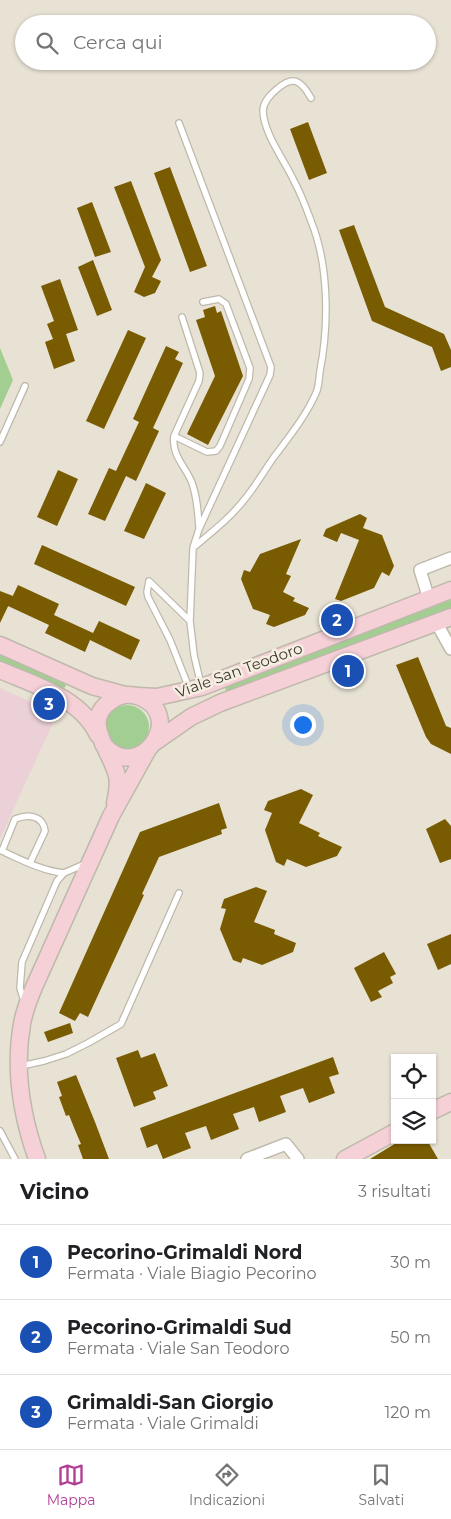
<!DOCTYPE html>
<html lang="it">
<meta charset="utf-8">
<style>
:root{--surface:#fff;--page:#f6f6f6;--text:#202124;--muted:#757577;--line:#e0e0e0;--accent:#b23d95}
body{margin:0;font-family:Montserrat,sans-serif;background:var(--page);color:var(--text)}
.controls{position:absolute;right:15px;bottom:15px;display:grid;overflow:hidden;border-radius:0px;box-shadow:0 1px 4px #0004}
.controls button{width:45px;height:45px;display:grid;place-items:center;padding:0;border:0;border-bottom:1px solid var(--line);background:var(--surface);color:var(--text);font:25px sans-serif}
.you{position:absolute;left:302px;top:724px;width:18px;height:18px;margin:-12px;border:4px solid #fff;border-radius:50%;background:#1a73e8;box-shadow:0 0 0 8px #1a73e833}
.badge{display:grid;place-items:center;width:32px;height:32px;border-radius:50%;background:var(--accent);color:#fff;font-size:16px;font-weight:700}
.pin{position:absolute;translate:-50% -50%;border:2px solid #fff;box-shadow:0 1px 5px #0006}
.list{margin:0;padding:0;list-style:none}
h2{display:flex;justify-content:space-between;align-items:center;height:65px;margin:0;padding:0 20px;font-size:21px}
h2 small{font-size:16px;font-weight:400;color:var(--muted)}
.list li{display:grid;grid-template-columns:32px 1fr auto;gap:15px;align-items:center;box-sizing:border-box;height:75px;padding:0 20px;border-top:1px solid var(--line)}
.list b{display:block;font-size:19px;white-space:nowrap}
.list p{margin:0;font-size:16px;white-space:nowrap;color:var(--muted)}
.list em{font-size:16px;font-style:normal;color:var(--muted)}
.icon{flex:none;width:28px;height:28px;fill:none;stroke:currentColor;stroke-width:2;stroke-linecap:round;stroke-linejoin:round}
.map{position:relative;flex:none;width:451px;height:1159px;overflow:hidden}
.search{position:absolute;background:var(--surface);box-shadow:0 1px 4px #0004;left:15px;right:15px;top:15px;height:55px;display:flex;align-items:center;gap:12px;box-sizing:border-box;padding:0 18px;border-radius:28px;color:var(--muted);font-size:19px}
.sheet{height:290px;background:var(--surface)}
nav{display:flex;justify-content:space-around;align-items:center;box-sizing:border-box;height:70px;border-top:1px solid var(--line);background:var(--surface);font-size:14px;color:var(--muted)}
nav a{display:grid;justify-items:center;gap:2px}
nav .on{color:var(--accent)}
.map>svg:first-child{display:block}
</style>
<div class="map">
<svg width="451" height="1159" viewBox="0 0 451 1159">
<rect width="100%" height="100%" fill="#e8e2d4"/>
<path fill="#ebd1d7" d="M0,688L57,714L0,839Z"/>
<path fill="#a2cf91" d="M0,348L13,380L0,409Z
M451,600V608L229,692L225,690L227,685Z
M0,653L65,682L66,686L62,690L0,662Z
M105 727a22 22 0 1 1 44 0a22 22 0 1 1-44 0Z"/>
<path fill="#795b01" d="M308,122L327,173L309,180L290,129Z
M170,167L207,266L190,272L154,173Z
M131,181L161,260L152,277L161,281L155,293L144,297L134,292L145,267L114,187Z
M92,202L111,252L95,257L77,208Z
M354,225L385,307L444,334L451,350V367L441,371L432,347L372,321L339,230Z
M93,260L112,310L97,316L78,267Z
M60,279L78,330L66,334L75,361L54,369L45,342L53,339L47,324L54,321L41,286Z
M215,306L217,313L221,311L243,376L208,445L187,434L215,376L196,320L205,317L203,310Z
M128,330L146,338L104,429L86,421Z
M166,346L179,352L175,359L183,363L153,428L159,431L136,481L126,476L105,521L88,514L109,468L116,471L139,422L133,419Z
M58,470L78,479L57,526L37,517Z
M146,483L166,493L144,539L124,531Z
M360,514L367,518L363,528L382,535L394,566L389,576L382,572L374,588L341,601L335,599L359,540L341,533L337,542L323,536L326,529Z
M301,539L286,574L291,576L283,592L295,598L293,601L309,608L305,615L274,627L266,624L270,615L253,609L241,579L244,570L250,572L260,554Z
M42,545L135,587L126,606L34,564Z
M18,585L59,604L54,615L93,633L99,621L140,640L131,660L90,640L85,652L45,633L49,625L8,606Z
M0,591L13,596L0,623Z
M418,657L446,726L451,728V754L431,744L426,737L396,665Z
M301,789L313,795L299,823L320,833L318,836L342,847L337,856L306,867L287,859L284,866L276,862L265,830L272,813L264,810L268,801Z
M219,803L227,828L221,830L222,834L159,857L142,894L144,895L88,1017L80,1013L75,1021L59,1013L140,832Z
M445,819L451,826V859L440,863L426,829Z
M256,887L267,891L254,922L275,930L274,934L296,943L293,952L262,965L243,958L241,963L233,960L220,929L226,909L221,908L224,899Z
M451,934V964L438,970L427,944Z
M384,952L396,974L390,977L393,983L378,991L382,997L371,1002L354,968Z
M70,1023L73,1033L48,1042L44,1032Z
M138,1050L141,1058L155,1053L168,1086L153,1092L156,1099L134,1107L116,1058Z
M333,1057L339,1074L329,1077L335,1093L309,1103L303,1088L280,1096L286,1112L259,1122L254,1107L233,1114L239,1129L211,1140L206,1126L185,1133L191,1148L163,1159L157,1144L147,1148L140,1128Z
M76,1075L95,1122L109,1159H83L78,1145L81,1144L75,1130L69,1115L66,1116L59,1097L62,1096L57,1082Z
M401,1140H427L438,1159H370Z"/>
<g fill="none" stroke-linecap="round" stroke-linejoin="round">
<g stroke="#bfb9ac" stroke-width="8">
<path id="lane" d="M179,123L271,367L270,375L199,529L193,548L190,621L194,655L201,685
M182,317L200,373L199,381L174,436C171,455 186,467 192,483C197,497 198,512 199,527
M174,436L207,452L216,451L220,446L249,379L250,368L226,304L219,299L203,302
M0,442L25,386
M194,547C212,532 230,518 244,500C255,487 264,471 274,457C289,437 306,416 316,393C319,387 319,378 320,371C329,325 329,265 311,221C306,207 300,192 293,179C284,160 263,132 263,110C264,101 270,95 277,89C293,75 301,80 311,98
M189,688L170,640L148,597L147,592L149,581L190,621
M30,863L45,831C43,815 28,814 15,819L2,851C22,860 42,871 64,873
M24,1001L20,988L22,962L57,881L64,873L87,863
M21,1066L44,1061L66,1054L88,1043L121,1024L179,893
M0,1131L15,1159"/>
</g>
<g stroke="#bfb9ac" stroke-width="14">
<path id="street" d="M429,599L420,570L451,558
M436,622L451,649
M247,1159L286,1144L298,1159"/>
</g>
<g stroke="#bfb9ac" stroke-width="19">
<path id="secondary" d="M0,645L92,686L125,695
M0,670C35,685 81,698 98,735
M138,696L157,697L202,687L451,590
M155,742L191,717L220,703L451,617
M103,744C138,787 188,716 140,697C130,693 119,695 111,701C80,721 112,752 117,776C119,785 117,794 115,803
M432,1111L451,1102
M37,1159C22,1117 14,1069 22,1024C24,1012 29,999 34,987L111,816L147,751
M345,1159L395,1132"/>
</g>
<use href="#lane" stroke="#fff" stroke-width="5.5"/>
<use href="#street" stroke="#fff" stroke-width="11"/>
<use href="#secondary" stroke="#f5d0d7" stroke-width="16"/>
</g>
<g text-anchor="middle" dominant-baseline="central" stroke-width="5" stroke-linejoin="round" paint-order="stroke">
<g font-size="15" fill="#393631" stroke="#f6efe1">
<text transform="translate(239 670) rotate(-20)">Viale San Teodoro</text>
</g>
</g>
</svg>
<div class="controls">
<button><svg class="icon" aria-label="locate" viewBox="0 0 24 24"><circle cx="12" cy="12" r="6"/><path d="M12 2v4M12 18v4M2 12h4M18 12h4"/></svg></button>
<button><svg class="icon" aria-label="layers" viewBox="0 0 24 24"><path d="M12 4l9 5-9 5-9-5zM3 14l9 5 9-5"/></svg></button>
</div>
<div class="you"></div>
<div class="pin badge" style="left:348px;top:671px;background:#1a4fb4">1</div>
<div class="pin badge" style="left:337px;top:620px;background:#1a4fb4">2</div>
<div class="pin badge" style="left:49px;top:704px;background:#1a4fb4">3</div>
<div class="search"><svg class="icon" aria-label="search" viewBox="0 0 24 24"><circle cx="10" cy="10" r="6"/><path d="M15 15l6 6"/></svg>Cerca qui</div>
</div>
<section class="sheet">
<h2>Vicino<small>3 risultati</small></h2>
<ul class="list">
<li><span class="badge" style="background:#1a4fb4">1</span><div><b>Pecorino-Grimaldi Nord</b><p>Fermata · Viale Biagio Pecorino</p></div><em>30 m</em></li>
<li><span class="badge" style="background:#1a4fb4">2</span><div><b>Pecorino-Grimaldi Sud</b><p>Fermata · Viale San Teodoro</p></div><em>50 m</em></li>
<li><span class="badge" style="background:#1a4fb4">3</span><div><b>Grimaldi-San Giorgio</b><p>Fermata · Viale Grimaldi</p></div><em>120 m</em></li>
</ul>
</section>
<nav>
<a class="on"><svg class="icon" aria-label="map" viewBox="0 0 24 24"><path d="M3 6l6-2 6 2 6-2v14l-6 2-6-2-6 2zM9 4v14M15 6v14"/></svg>Mappa</a>
<a><svg class="icon" aria-label="directions" viewBox="0 0 24 24"><path d="M12 3l9 9-9 9-9-9zM9 14v-3h6M13 9l2 2-2 2"/></svg>Indicazioni</a>
<a><svg class="icon" aria-label="saved" viewBox="0 0 24 24"><path d="M7 4h10v16l-5-4-5 4z"/></svg>Salvati</a>
</nav>
